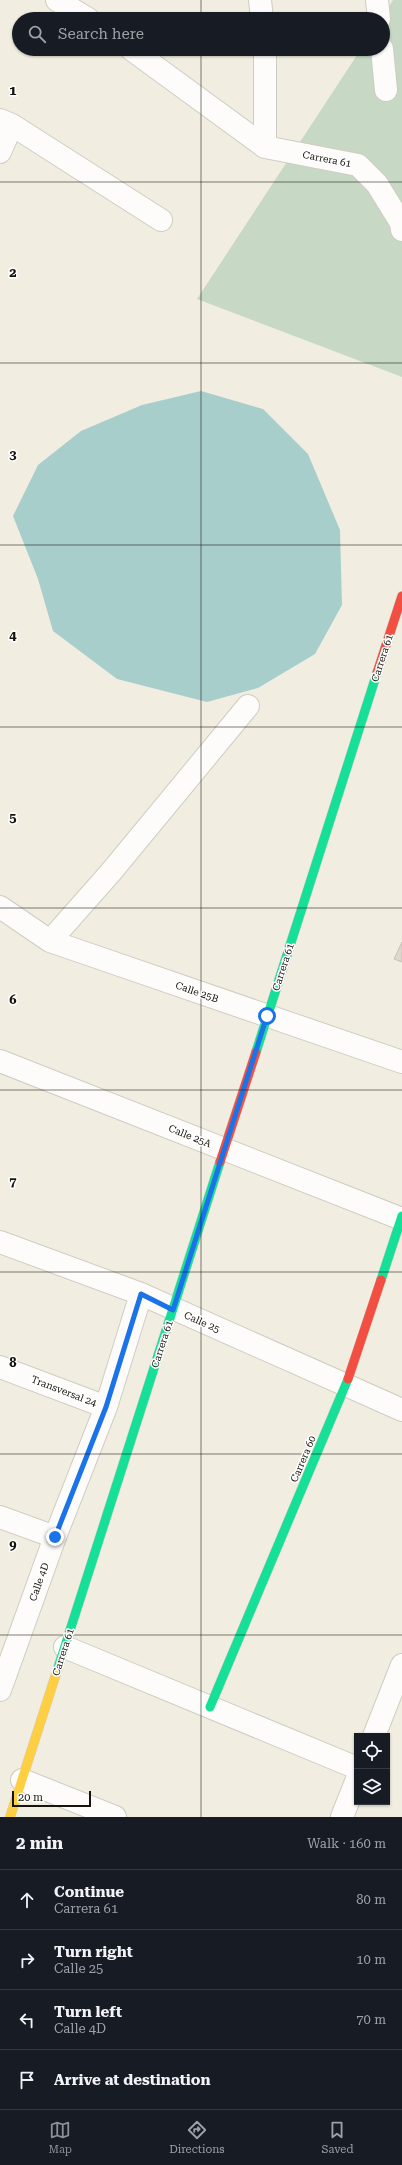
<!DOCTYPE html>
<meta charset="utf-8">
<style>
:root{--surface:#171b24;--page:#20242c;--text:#f1f3f6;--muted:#9ea1a6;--line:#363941;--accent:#8c9099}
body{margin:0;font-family:"Roboto Serif",serif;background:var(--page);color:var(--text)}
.controls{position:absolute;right:12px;bottom:12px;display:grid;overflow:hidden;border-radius:0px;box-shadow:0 1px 3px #0004}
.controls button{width:36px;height:36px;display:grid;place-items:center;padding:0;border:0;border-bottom:1px solid var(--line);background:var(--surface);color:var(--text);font:20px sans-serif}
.scale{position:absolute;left:12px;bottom:10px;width:79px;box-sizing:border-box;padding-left:4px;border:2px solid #15130b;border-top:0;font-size:11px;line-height:14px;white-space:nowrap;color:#15130b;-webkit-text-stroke:3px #fff;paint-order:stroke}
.stop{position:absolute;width:12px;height:12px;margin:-9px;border:3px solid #1a73e8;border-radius:50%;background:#fff}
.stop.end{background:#1a73e8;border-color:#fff;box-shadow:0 1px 4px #0008}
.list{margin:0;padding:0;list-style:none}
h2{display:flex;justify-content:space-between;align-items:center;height:52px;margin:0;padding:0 16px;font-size:17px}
h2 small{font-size:13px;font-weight:400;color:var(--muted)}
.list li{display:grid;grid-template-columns:26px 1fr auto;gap:12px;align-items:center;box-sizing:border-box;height:60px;padding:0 16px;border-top:1px solid var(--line)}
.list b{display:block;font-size:15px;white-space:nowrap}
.list p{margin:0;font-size:13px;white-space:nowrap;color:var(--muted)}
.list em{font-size:13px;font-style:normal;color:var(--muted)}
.icon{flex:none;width:22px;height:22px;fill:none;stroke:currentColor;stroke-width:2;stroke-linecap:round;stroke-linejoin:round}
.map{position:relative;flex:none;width:402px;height:1817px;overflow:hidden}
.search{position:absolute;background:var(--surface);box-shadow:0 1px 3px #0004;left:12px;right:12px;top:12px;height:44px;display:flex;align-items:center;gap:10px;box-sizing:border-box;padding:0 14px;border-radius:22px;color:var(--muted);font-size:15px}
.sheet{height:292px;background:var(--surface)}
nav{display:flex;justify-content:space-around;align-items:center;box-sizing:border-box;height:56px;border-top:1px solid var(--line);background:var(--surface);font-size:11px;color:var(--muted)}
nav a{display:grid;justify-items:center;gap:2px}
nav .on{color:var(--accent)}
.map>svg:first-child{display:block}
</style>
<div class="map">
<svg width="402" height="1817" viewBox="0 0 402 1817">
<rect width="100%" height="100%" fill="#f1eee1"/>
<path fill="#c7d9c5" d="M393,0H402V377L197,299L361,49H383V19H381Z"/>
<path fill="#a7cecb" d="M201,391L263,409L308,454L340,530L342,605L315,654L258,688L207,702L117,679L53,631L38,579L13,516L38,465L81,431L142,405Z"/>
<path fill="#dfd6cc" stroke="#c7c1b9" d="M402,942V962L394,959Z"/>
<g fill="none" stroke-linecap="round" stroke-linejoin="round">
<g stroke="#cfccc2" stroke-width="24">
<path id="street" d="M57,0L88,19
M260,0L262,19
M377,0L379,19
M131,49L265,147L358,165L377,184L401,223L402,230
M265,49V147
M382,49L386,90
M0,120L12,125L161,220
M0,152L12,125
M0,907L50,941L402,1062
M50,941L111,872L248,706
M0,1061L402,1219
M0,1242L141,1294L402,1410
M0,1367L106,1407
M0,1517L55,1537
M65,1647L357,1768
M0,1690L55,1537L106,1407L141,1294
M374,1736L402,1665
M22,1780L115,1817
M342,1817L357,1779"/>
</g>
<g stroke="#cfccc2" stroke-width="10">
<path id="fast" d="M256,1052L377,673
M381,1280L402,1216
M56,1674L220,1162
M210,1707L348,1379"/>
</g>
<g stroke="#cfccc2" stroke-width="10">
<path id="slow" d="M10,1817L56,1674"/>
</g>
<g stroke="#cfccc2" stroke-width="10">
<path id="jam" d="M377,673L402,596
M220,1162L256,1052
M348,1379L381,1280"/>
</g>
<use href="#street" stroke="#fdfcfa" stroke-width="22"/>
<use href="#fast" stroke="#16e098" stroke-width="9"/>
<use href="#slow" stroke="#ffcf43" stroke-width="9"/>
<use href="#jam" stroke="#f24e42" stroke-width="9"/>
</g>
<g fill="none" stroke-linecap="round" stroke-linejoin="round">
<path stroke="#1a73e8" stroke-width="5" d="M55,1537L106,1407L141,1294L173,1310L267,1016"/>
</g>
<path fill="none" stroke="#15130b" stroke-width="1" stroke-opacity="0.55" d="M201,0V19M201,49V1817M0,182H402M0,363H402M0,545H402M0,727H402M0,908H402M0,1090H402M0,1272H402M0,1454H402M0,1635H402"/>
<g text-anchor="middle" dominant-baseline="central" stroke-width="3" stroke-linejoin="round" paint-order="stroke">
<g font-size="10" fill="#15130b" stroke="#fff">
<text transform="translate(327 159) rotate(11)">Carrera 61</text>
<text transform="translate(382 658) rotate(-72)">Carrera 61</text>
<text transform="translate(283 967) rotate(-72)">Carrera 61</text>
<text transform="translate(197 992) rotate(19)">Calle 25B</text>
<text transform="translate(190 1136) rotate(22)">Calle 25A</text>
<text transform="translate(202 1322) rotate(24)">Calle 25</text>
<text transform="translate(162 1344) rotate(-72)">Carrera 61</text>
<text transform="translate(64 1391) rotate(21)">Transversal 24</text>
<text transform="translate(303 1459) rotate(-67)">Carrera 60</text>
<text transform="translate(39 1582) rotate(-70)">Calle 4D</text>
<text transform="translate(63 1652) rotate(-72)">Carrera 61</text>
</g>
</g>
<g font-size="13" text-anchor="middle" font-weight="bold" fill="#15130b" stroke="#fff" stroke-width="3" stroke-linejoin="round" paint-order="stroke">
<text x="13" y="95">1</text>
<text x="13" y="277">2</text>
<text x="13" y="459">3</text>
<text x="13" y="640">4</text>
<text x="13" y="822">5</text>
<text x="13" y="1004">6</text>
<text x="13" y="1186">7</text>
<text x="13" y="1367">8</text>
<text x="13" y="1549">9</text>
</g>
</svg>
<div class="controls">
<button><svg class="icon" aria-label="locate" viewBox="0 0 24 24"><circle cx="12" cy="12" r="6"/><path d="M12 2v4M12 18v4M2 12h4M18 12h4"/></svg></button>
<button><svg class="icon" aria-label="layers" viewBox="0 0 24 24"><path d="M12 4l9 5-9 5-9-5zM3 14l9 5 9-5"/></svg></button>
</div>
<div class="scale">20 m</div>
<div class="stop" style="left:267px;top:1016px"></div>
<div class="stop end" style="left:55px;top:1537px"></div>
<div class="search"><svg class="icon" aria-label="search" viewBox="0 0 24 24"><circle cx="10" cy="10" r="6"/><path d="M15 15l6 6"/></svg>Search here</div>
</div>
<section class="sheet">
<h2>2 min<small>Walk · 160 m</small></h2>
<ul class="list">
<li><svg class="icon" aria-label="ahead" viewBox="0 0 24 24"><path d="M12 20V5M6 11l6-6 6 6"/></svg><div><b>Continue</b><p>Carrera 61</p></div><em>80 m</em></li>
<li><svg class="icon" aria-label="right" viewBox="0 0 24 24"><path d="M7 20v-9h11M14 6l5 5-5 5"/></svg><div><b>Turn right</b><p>Calle 25</p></div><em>10 m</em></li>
<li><svg class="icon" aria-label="left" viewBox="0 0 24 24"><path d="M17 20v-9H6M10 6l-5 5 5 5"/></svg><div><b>Turn left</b><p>Calle 4D</p></div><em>70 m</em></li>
<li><svg class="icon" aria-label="arrive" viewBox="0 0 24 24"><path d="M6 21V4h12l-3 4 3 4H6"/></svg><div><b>Arrive at destination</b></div></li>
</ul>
</section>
<nav>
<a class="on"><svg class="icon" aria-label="map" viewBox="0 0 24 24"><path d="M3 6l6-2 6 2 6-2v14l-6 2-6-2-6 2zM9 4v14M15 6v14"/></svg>Map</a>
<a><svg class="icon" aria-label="directions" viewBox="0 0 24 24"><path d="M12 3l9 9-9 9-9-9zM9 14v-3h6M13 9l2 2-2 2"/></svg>Directions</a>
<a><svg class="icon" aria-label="saved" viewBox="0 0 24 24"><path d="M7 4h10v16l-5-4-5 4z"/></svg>Saved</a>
</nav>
